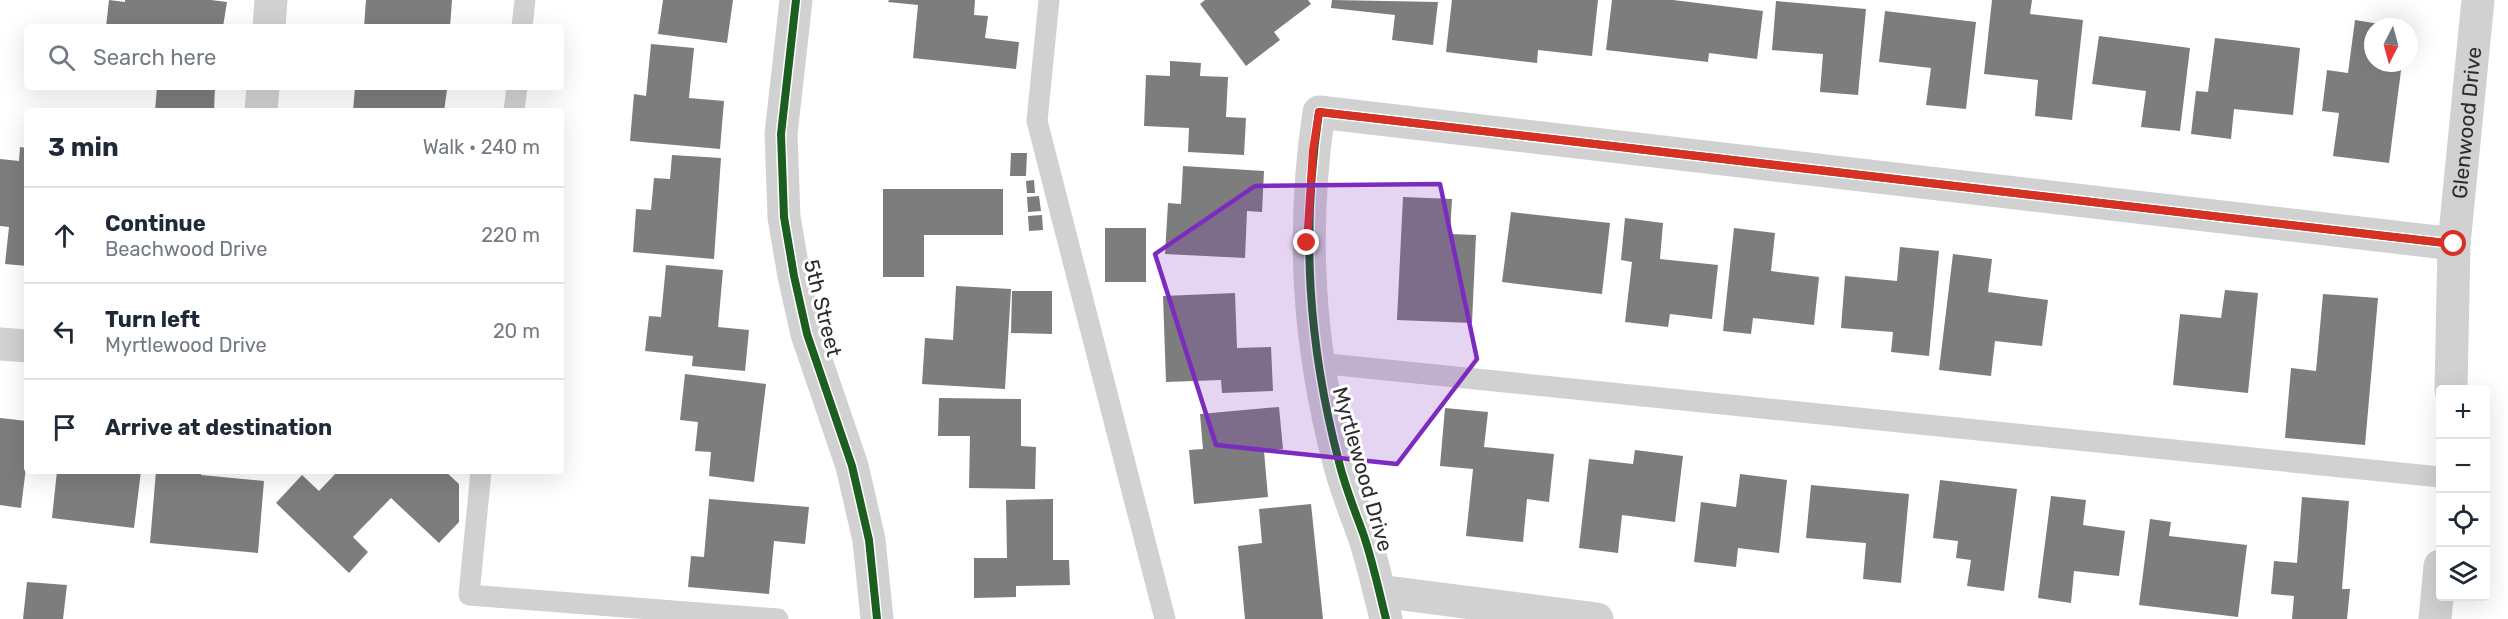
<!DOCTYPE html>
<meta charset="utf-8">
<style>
:root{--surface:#fff;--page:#f2f2f3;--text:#1f2937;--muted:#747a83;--line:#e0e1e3}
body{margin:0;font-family:Rubik,sans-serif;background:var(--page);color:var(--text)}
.controls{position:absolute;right:18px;bottom:18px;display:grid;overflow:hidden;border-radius:6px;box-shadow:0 6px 24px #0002}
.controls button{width:54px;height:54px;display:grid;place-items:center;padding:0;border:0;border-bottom:2px solid var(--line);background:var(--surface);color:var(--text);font:30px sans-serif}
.compass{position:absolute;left:2364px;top:18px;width:54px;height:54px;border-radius:50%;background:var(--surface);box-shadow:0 6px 24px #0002;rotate:186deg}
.stop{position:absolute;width:18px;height:18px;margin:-14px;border:4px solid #d93025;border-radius:50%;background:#fff}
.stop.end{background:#d93025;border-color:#fff;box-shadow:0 2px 6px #0008}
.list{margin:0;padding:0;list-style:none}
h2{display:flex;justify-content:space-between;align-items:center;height:78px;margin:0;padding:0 24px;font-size:26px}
h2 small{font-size:20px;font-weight:400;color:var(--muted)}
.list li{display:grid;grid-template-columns:39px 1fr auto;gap:18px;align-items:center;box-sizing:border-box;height:96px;padding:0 24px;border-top:2px solid var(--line)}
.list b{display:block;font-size:22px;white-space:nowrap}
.list p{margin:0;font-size:20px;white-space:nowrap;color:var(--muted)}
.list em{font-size:20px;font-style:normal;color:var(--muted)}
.icon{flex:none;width:33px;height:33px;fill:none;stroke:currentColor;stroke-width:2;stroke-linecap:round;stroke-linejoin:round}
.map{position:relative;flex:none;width:2508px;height:619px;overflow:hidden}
.search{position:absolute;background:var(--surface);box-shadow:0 6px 24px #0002;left:24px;top:24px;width:540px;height:66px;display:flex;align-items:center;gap:15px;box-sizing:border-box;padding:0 21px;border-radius:6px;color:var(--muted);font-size:22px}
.panel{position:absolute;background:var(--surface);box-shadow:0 6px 24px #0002;left:24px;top:108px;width:540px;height:366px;border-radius:6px}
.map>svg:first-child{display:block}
</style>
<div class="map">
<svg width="2508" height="619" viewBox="0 0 2508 619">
<rect width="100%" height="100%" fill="#fff"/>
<path fill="#7d7d7d" d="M109,0L125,2V0H211L227,2L223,27H106Z
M366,0H452L450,27H364Z
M663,0H733L727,43L658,34Z
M889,0H975L974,15L988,16L985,38L1019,42L1016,69L913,58L918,5L888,2Z
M1205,0H1308L1311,4L1274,32L1280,40L1246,66L1200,4Z
M1332,0L1438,2L1433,45L1392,40L1395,15L1331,8Z
M1452,0H1598L1592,56L1538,50L1537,63L1446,52Z
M1612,0H1673L1763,11L1757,59L1709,53L1708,62L1606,50Z
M1992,0H2032L2030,14L2083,20L2072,120L2035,116L2038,80L1984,74Z
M1776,1L1866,9L1858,95L1820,92L1823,54L1772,50Z
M1885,11L1976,22L1966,109L1926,105L1931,68L1879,62Z
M2355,20L2392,26L2373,27V63H2402L2389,163L2333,156L2339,113L2322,111L2327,70L2348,73Z
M2099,36L2190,48L2180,131L2141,127L2146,91L2092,84Z
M2215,38L2300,48L2293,115L2234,109L2231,139L2191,134L2196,91L2208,92Z
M651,44L694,48L689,98L724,101L720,149L630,141L634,94L646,96Z
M1170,61L1201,63L1200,76L1228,77L1226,117L1246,118L1244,155L1188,152L1189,128L1144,126L1146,75L1170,76Z
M157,87H215L214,111H155Z
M355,87H418L447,90L444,111H353Z
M20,147L27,148V266L5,264L9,227L0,226V159L19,161Z
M1011,153H1027L1026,176H1010Z
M672,155L721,158L714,259L633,252L636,209L651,210L654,178L670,179Z
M1183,166L1264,171L1262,212L1247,211L1245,258L1165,254L1168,203L1181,204Z
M1034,180L1035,193H1027L1026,181Z
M883,189H1003V235H924V277H883Z
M1039,196L1041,211L1028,212L1027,197Z
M1403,197L1452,199L1450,234L1476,235L1472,323L1397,320Z
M1511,212L1610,223L1602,294L1502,282Z
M1042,215L1043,230L1029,231L1028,216Z
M1625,218L1663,223L1660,259L1718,265L1712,319L1670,314L1668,327L1625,322L1632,262L1621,260Z
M1105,228H1146V282H1105Z
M1734,228L1775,233L1771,271L1819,277L1814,325L1753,318L1751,334L1723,331Z
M1900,247L1939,251L1929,356L1891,352L1893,332L1841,328L1845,276L1897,281Z
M1953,254L1992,259L1988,292L2048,300L2042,346L1995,341L1991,376L1939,370Z
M666,265L723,270L718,327L749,330L745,371L692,366L693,356L645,351L649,316L661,317Z
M956,286L1011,289L1005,389L922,384L925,338L953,340Z
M2225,290L2258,293L2248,393L2173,385L2180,314L2221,318Z
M1012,291H1052V334L1011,333Z
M1235,293L1237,348L1271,347L1273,391L1222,393L1221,380L1166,382L1163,296Z
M2323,294L2378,298L2365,445L2285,438L2291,368L2316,371Z
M685,374L766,384L754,482L709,476L711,452L695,451L698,422L680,420Z
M939,398L1021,399V446L1036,447L1035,489L969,488L970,436H938Z
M1279,407L1283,449L1264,451L1268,497L1194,504L1189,450L1203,449L1200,414Z
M1445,408L1488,412L1484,447L1554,454L1549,502L1527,499L1523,542L1466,536L1473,469L1440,466Z
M0,418L27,421V459L21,508L0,505Z
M1635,450L1683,456L1675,522L1622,515L1618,553L1579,548L1589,459L1633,464Z
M57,471H141L134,528L52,518Z
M156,471H201V475L264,481L258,553L150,543Z
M338,471H445L459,484V522L439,543L391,498L353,537L368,552L349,573L276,503L302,475L319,491Z
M1740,474L1787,480L1779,553L1738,548L1736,567L1694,562L1701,502L1736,507Z
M1940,480L2017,489L2004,591L1967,586L1971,560L1956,558L1958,541L1933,538Z
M1811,485L1909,494L1901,583L1863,579L1866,543L1806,538Z
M2051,496L2086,500L2083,525L2125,531L2119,576L2074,571L2071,603L2038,598Z
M2302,497L2349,501L2342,589H2350L2347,619H2292L2294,596L2271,594L2274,561L2297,563Z
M709,499L809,507L805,544L774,541L769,594L688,587L691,556L704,557Z
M1053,499V560H1069L1070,585L1016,586V597L974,598V558H1007L1006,500Z
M1311,504L1323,619H1245L1238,546L1262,543L1259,509Z
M2150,519L2171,522L2169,536L2247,545L2238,617L2139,605Z
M27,582L67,585L63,619H23Z"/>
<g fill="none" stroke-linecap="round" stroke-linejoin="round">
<path stroke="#d1d1d1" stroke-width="21" d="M1049,0L1037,121L1165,619
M522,27L525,0
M514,111L517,87
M1318,363L2440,477
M481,471L469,595L778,619"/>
<g stroke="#d1d1d1" stroke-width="33">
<path d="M796,0L781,134L784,217L794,276L807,334L852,466L869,540L877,619"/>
<path d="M269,27L271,0"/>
<path d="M261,111L263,87"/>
<path d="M0,344L27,346"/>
<path id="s1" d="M2451,390L2454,244L2478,0"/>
<path d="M1379,591L1597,619"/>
<path d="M1386,619C1379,591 1373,563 1364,536C1355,511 1345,487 1339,462C1308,344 1301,233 1319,112L2454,244"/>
<path d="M2435,619L2440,566"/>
</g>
<g stroke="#fff" stroke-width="11">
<path id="cycleway" d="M796,0L781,134L784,217L794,276L807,334L852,466L869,540L877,619
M1386,619C1379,591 1373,563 1364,536C1355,511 1345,487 1339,462C1308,344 1301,233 1319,112L2454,244"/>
</g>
<use href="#cycleway" stroke="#1b5e20" stroke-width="8"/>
</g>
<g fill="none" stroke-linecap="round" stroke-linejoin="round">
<path stroke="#d93025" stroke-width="8" d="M1307,243L1313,150L1319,112L2454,244"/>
</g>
<path fill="#7b2cbf" fill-opacity="0.2" stroke="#7b2cbf" stroke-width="4.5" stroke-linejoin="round" d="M1440,184L1477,359L1397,464L1216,445L1155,254L1255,186Z"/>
<g text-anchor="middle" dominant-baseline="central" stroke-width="6" stroke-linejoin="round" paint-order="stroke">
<g font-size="21" fill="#2c2c2c" stroke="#fff">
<text stroke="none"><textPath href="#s1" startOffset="268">Glenwood Drive</textPath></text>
<text transform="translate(823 308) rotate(76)">5th Street</text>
<text transform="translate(1363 469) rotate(74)">Myrtlewood Drive</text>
</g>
</g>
</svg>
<div class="controls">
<button>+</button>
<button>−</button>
<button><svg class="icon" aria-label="locate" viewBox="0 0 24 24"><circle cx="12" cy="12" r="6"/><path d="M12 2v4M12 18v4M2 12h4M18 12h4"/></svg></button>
<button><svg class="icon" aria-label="layers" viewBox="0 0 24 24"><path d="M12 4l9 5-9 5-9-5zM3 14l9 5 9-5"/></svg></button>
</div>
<svg class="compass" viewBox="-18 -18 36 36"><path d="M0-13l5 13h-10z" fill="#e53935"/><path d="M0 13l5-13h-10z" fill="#747a83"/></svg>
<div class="stop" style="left:2454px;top:244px"></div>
<div class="stop end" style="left:1307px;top:243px"></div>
<div class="search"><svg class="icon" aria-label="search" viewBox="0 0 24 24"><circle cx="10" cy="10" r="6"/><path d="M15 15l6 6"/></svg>Search here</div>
<section class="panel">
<h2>3 min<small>Walk · 240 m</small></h2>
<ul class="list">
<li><svg class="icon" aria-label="ahead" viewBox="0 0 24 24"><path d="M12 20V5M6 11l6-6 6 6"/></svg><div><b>Continue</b><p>Beachwood Drive</p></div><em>220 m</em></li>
<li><svg class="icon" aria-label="left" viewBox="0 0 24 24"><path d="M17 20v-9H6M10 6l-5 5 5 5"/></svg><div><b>Turn left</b><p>Myrtlewood Drive</p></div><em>20 m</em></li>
<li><svg class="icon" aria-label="arrive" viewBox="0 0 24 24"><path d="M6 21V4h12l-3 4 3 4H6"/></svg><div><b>Arrive at destination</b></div></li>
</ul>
</section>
</div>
